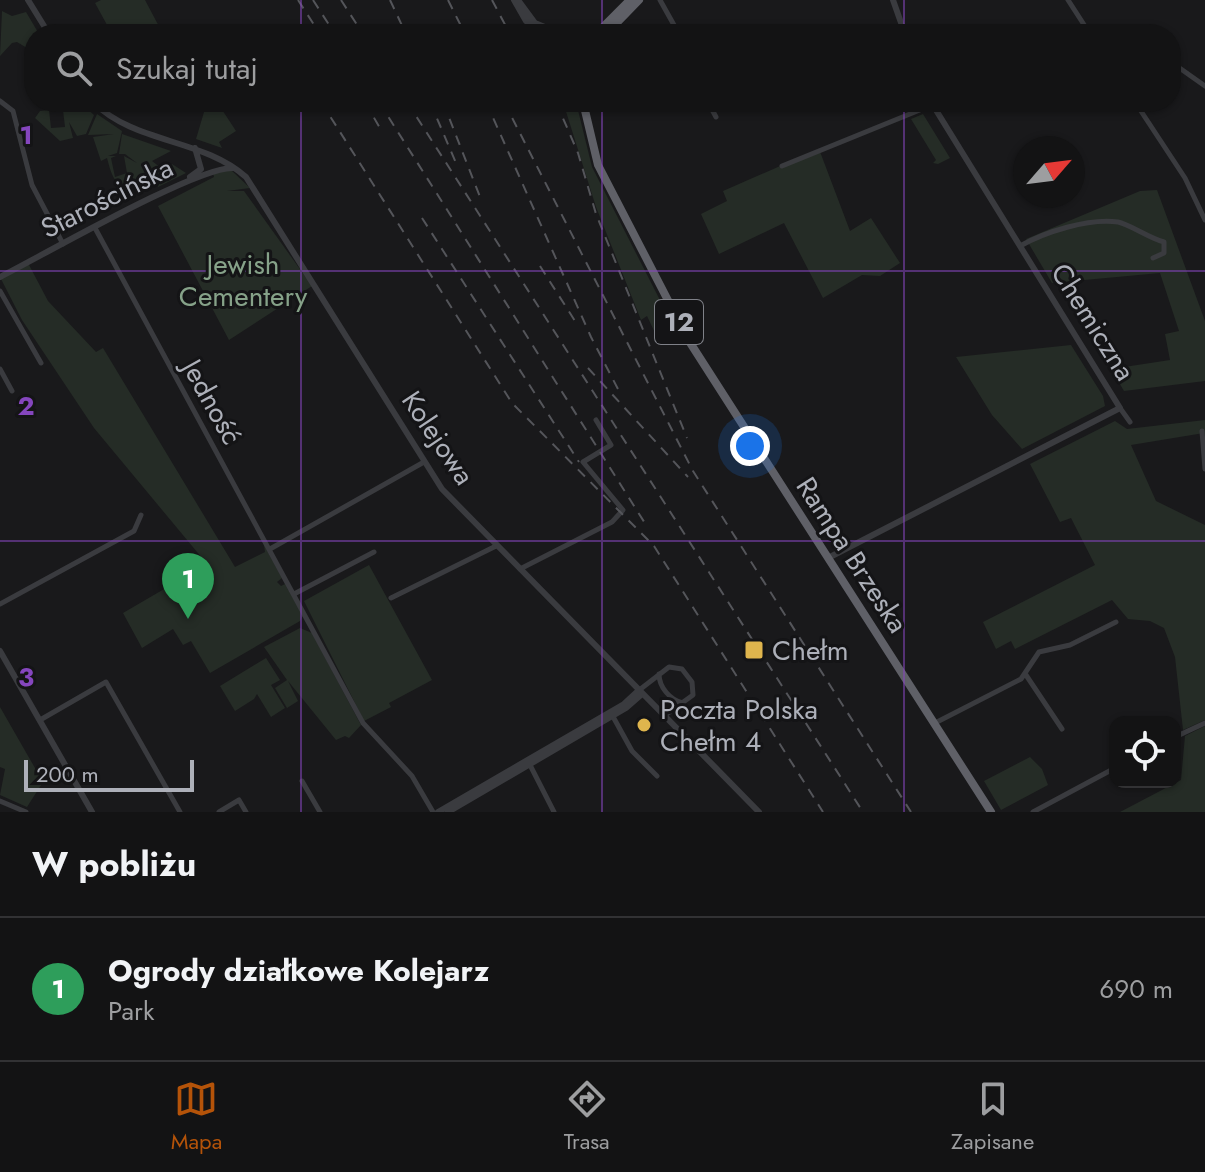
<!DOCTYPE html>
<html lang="pl">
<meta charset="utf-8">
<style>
:root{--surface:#131314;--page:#202022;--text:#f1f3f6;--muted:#9d9ea0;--line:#323234;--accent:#b45309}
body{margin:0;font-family:Jost,sans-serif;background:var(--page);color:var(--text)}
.controls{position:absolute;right:24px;bottom:24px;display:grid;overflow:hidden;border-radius:16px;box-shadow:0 2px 6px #0004}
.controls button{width:72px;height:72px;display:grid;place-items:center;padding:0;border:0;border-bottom:2px solid var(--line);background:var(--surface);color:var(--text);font:40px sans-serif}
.compass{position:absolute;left:1013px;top:136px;width:72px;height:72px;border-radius:50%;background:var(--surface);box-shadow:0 2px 6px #0004;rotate:62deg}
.scale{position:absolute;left:24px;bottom:20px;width:170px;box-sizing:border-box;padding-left:8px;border:4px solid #adb0b9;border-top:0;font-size:22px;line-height:28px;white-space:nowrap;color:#adb0b9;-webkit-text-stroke:6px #141416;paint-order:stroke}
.you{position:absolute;left:750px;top:446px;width:28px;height:28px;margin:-20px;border:6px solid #fff;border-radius:50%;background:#1a73e8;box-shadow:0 0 0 12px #1a73e833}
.badge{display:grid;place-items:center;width:52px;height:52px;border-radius:50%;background:var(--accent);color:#fff;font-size:26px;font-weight:700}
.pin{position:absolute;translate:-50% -66px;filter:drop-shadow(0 2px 4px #0008)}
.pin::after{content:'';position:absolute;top:42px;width:28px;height:24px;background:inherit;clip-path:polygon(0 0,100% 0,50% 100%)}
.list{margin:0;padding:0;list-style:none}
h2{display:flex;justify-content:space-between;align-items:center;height:104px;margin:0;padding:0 32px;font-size:34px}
h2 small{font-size:26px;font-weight:400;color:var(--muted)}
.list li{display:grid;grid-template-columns:52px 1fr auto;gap:24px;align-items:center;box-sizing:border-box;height:144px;padding:0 32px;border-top:2px solid var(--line)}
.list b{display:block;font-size:30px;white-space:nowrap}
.list p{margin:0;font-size:26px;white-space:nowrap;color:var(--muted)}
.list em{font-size:26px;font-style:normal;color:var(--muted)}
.icon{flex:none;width:44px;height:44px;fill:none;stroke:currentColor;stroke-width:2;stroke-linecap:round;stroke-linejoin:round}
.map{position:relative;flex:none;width:1205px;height:812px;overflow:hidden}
.search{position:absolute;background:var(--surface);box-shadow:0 2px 6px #0004;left:24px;right:24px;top:24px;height:88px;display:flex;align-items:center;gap:20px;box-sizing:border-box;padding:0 28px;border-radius:32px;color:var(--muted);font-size:30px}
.sheet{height:248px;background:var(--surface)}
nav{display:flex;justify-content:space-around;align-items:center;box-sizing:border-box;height:112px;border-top:2px solid var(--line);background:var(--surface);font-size:22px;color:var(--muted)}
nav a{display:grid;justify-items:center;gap:4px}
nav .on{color:var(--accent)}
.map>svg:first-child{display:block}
</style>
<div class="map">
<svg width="1205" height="812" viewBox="0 0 1205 812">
<rect width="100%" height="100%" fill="#19191b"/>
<path fill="#252c26" d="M101,0H145L163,34H112L95,3Z
M2,11L12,16L26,12L39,34H34V76L27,48L17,42L12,43L0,56Z
M67,102H80L94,115L86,134L77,136L69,122L73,138L60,141L35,118L40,111L49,110L51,128L65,127L63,110H67Z
M207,102H217L236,131L219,142L222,148L196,139Z
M563,102H576L592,167L664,308L668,320L658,326L662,335L657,337L647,316L641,320L596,207Z
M97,114L122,131L117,153L108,156H116L111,158L115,177L127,173L124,156L137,163L125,154H119L122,134L171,151L152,161L165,171L172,164L186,173L158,187L157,182L166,180L162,172L131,190C114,186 111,173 107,158L101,161L93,137L114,134L88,135Z
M923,114L950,158L938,164L933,163L936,160L911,119Z
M819,149L850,231L871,218L900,263L880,276L862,275L823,298L784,223L719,254L701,214L727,201L723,191Z
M231,170L250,188L227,191H244L312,286L229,340L158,206L214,177L213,173Z
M1157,190L1205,321V381L1124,391L1111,369L1170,360L1165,334L1179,331L1160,273L1052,283L1026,239L1140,191Z
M28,263L48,301L96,352L103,348L235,567L265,552L264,545L282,578L277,582L281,586L285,584L303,616L300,621L210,673L191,641L183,645L173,629L142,648L123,613L207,564L94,428L22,320L0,277Z
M1071,345L1103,396L1105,406L1022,449L992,415L956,357Z
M1205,420V443L1204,433L1131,445L1156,501L1205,525V720L1183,730L1175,657L1164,628L1150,621L1128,619L1112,600L1015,649L1011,641L996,649L983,622L1095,565L1071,518L1060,522L1030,464L1115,421L1127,429Z
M369,565L432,680L389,703L391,707L364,721L304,601Z
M300,628L312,633L361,725L349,738L345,736L336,740L288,681L298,701L287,708L275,688L287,680L264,647Z
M266,658L280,680L271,685L285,708L271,717L257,694L254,699L235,711L220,686Z
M0,707L43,782L27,807L0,795L5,769L0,767Z
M1205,726V812H1120L1181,780L1185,736Z
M1030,757L1042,769L1048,785L1001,810L984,781Z"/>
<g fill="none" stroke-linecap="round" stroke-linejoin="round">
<path stroke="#3a3b3f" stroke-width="5" d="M660,0L679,34
M1068,0L1090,34
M1171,62L1205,86
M0,101L13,111L32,185L63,244
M708,102L716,117
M1135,102L1185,178L1205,220
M104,111L119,102
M782,166L932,105
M95,228L363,723L412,776L433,812
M1020,246C1045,232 1088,218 1118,222C1129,224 1149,238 1164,242V253L1153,258
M0,291L41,363
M0,369L12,391
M1120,408L1130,422
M1202,431L1205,469
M270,549L424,462
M520,569L612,522L623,510L583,462L611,445L596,420
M294,594L374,552
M391,598L496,546
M0,604L134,531L141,515
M659,674C659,687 670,700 683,703
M1026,675L1062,729
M638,691L669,667L682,669L692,682L693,695L664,716
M611,713L632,751L657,776
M40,720L106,682L180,812
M935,723L1021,679L1039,652L1070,645L1116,622
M1175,737L1205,723
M528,761L554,812
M302,781L320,812
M0,801L26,812
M219,812L239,800L246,812
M1033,812L1115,768"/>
<path stroke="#3a3b3f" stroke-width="6" d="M28,0L49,34
M514,0L526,21L545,34
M518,0L535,23L562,34
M893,0L905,34
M93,102C135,144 202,138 246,177L442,489L759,812
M190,177L201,169L195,148
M0,277C42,256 199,165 234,168
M828,558L1120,408L931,102
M0,651L92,812
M438,812L624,704L638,691
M448,812L626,708L642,694"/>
<path stroke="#5f6067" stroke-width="8" d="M590,32L601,29L630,0
M577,34H593
M606,34L639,0
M583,102L598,165L689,341L991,812"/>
<path stroke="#54555a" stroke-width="2" stroke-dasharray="10 8" stroke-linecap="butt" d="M298,0L320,34
M313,0L335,34
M341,0L363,34
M390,0L406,34
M448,0L465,34
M492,0L510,34
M321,102L512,403L654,546L823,812
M365,102L381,130
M379,102L648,528
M407,102L863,812
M430,102L456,163
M443,102L482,202
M486,102L591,337L620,393
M504,102L693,471L911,812
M556,102L578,153L596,214L687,438
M422,218L579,462
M540,266L575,321
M588,368L688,477"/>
</g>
<path fill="none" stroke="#8546be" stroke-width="2" stroke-opacity="0.55" d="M301,0V34M602,0V34M904,0V34M301,102V812M602,102V812M904,102V812M0,271H1205M0,541H1205"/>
<g fill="#dfb54d" stroke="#141416" stroke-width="3">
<rect x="744" y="640" width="20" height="20" rx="4"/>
<circle cx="644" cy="725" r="8"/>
</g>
<g text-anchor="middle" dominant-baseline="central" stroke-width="6" stroke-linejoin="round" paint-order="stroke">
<rect fill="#141416" stroke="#7f8188" stroke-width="2" x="655" y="300" width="48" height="44" rx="6"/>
<g font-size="26" font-weight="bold" fill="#adb0b9">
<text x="679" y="322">12</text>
</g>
<g font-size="28" fill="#adb0b9" stroke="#141416">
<text transform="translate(107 198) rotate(-27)">Starościńska</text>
<text transform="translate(1093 322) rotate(58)">Chemiczna</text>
<text transform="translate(212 402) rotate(61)">Jedność</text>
<text transform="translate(438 438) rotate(56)">Kolejowa</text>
<text transform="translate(852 555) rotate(57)">Rampa Brzeska</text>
</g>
<g font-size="28" fill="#86a289" stroke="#141416">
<text x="243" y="264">Jewish<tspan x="243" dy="32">Cementery</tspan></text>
</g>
<g font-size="28" fill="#adb0b9" stroke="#141416" text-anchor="start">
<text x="772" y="650">Chełm</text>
<text x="660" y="709">Poczta Polska<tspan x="660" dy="32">Chełm 4</tspan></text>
</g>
</g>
<g font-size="26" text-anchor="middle" font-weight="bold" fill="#8546be" stroke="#141416" stroke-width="6" stroke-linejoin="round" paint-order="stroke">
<text x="26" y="144">1</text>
<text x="26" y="415">2</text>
<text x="26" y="686">3</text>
</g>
</svg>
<div class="controls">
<button><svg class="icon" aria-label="locate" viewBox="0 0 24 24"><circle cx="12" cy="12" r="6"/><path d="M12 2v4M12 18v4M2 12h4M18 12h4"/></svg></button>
</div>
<svg class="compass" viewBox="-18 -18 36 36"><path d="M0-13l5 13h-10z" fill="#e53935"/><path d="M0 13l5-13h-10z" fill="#9d9ea0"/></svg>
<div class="scale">200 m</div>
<div class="you"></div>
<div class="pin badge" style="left:188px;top:619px;background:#2e9e5b">1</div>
<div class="search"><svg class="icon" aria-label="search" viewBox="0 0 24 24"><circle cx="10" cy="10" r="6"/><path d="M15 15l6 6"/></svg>Szukaj tutaj</div>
</div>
<section class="sheet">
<h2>W pobliżu<small></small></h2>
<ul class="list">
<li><span class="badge" style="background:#2e9e5b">1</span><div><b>Ogrody działkowe Kolejarz</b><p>Park</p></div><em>690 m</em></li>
</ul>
</section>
<nav>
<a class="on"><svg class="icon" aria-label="map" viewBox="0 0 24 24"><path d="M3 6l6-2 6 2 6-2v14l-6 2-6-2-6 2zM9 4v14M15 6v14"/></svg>Mapa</a>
<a><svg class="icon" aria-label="directions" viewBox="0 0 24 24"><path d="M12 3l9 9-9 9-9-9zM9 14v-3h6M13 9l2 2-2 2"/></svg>Trasa</a>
<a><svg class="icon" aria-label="saved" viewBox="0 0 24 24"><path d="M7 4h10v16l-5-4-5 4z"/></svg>Zapisane</a>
</nav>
